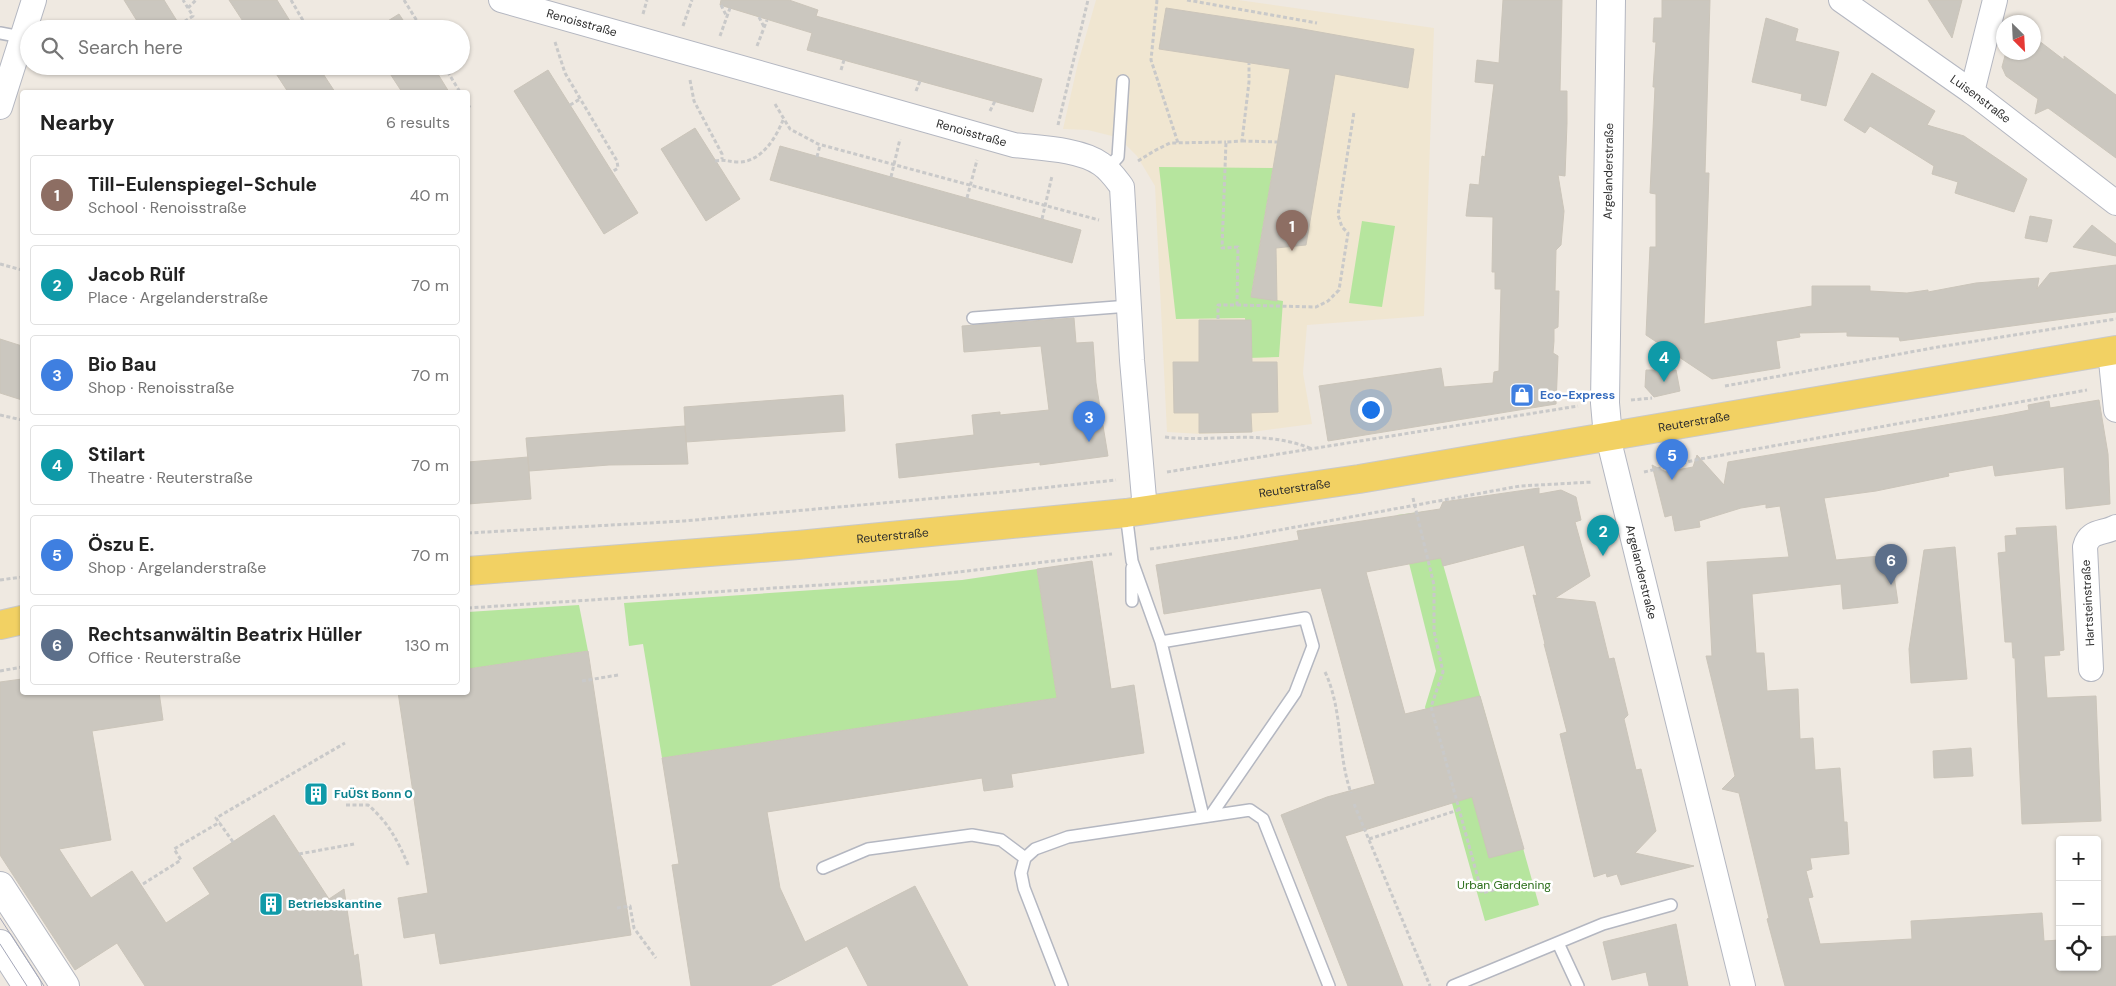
<!DOCTYPE html>
<meta charset="utf-8">
<style>
:root{--surface:#fff;--page:#f6f6f6;--text:#222;--muted:#767676;--line:#e0e0e0;--accent:#2563eb}
body{margin:0;font-family:"DM Sans",sans-serif;background:var(--page);color:var(--text)}
.controls{position:absolute;right:15px;bottom:15px;display:grid;overflow:hidden;border-radius:5px;box-shadow:0 1px 4px #0004}
.controls button{width:45px;height:45px;display:grid;place-items:center;padding:0;border:0;border-bottom:1px solid var(--line);background:var(--surface);color:var(--text);font:25px sans-serif}
.compass{position:absolute;left:1996px;top:15px;width:45px;height:45px;border-radius:50%;background:var(--surface);box-shadow:0 1px 4px #0004;rotate:156deg}
.you{position:absolute;left:1370px;top:409px;width:18px;height:18px;margin:-12px;border:4px solid #fff;border-radius:50%;background:#1a73e8;box-shadow:0 0 0 8px #1a73e833}
.badge{display:grid;place-items:center;width:32px;height:32px;border-radius:50%;background:var(--accent);color:#fff;font-size:16px;font-weight:700}
.pin{position:absolute;translate:-50% -41px;filter:drop-shadow(0 1px 2px #0008)}
.pin::after{content:'';position:absolute;top:26px;width:18px;height:15px;background:inherit;clip-path:polygon(0 0,100% 0,50% 100%)}
.list{margin:0;padding:0;list-style:none}
h2{display:flex;justify-content:space-between;align-items:center;height:65px;margin:0;padding:0 20px;font-size:21px}
h2 small{font-size:16px;font-weight:400;color:var(--muted)}
.list li{display:grid;grid-template-columns:32px 1fr auto;gap:15px;align-items:center;box-sizing:border-box;height:80px;margin:0 10px 10px;padding:0 10px;border:1px solid var(--line);border-radius:5px}
.list b{display:block;font-size:19px;white-space:nowrap}
.list p{margin:0;font-size:16px;white-space:nowrap;color:var(--muted)}
.list em{font-size:16px;font-style:normal;color:var(--muted)}
.icon{flex:none;width:28px;height:28px;fill:none;stroke:currentColor;stroke-width:2;stroke-linecap:round;stroke-linejoin:round}
.map{position:relative;flex:none;width:2116px;height:986px;overflow:hidden}
.search{position:absolute;background:var(--surface);box-shadow:0 1px 4px #0004;left:20px;top:20px;width:450px;height:55px;display:flex;align-items:center;gap:12px;box-sizing:border-box;padding:0 18px;border-radius:28px;color:var(--muted);font-size:19px}
.panel{position:absolute;background:var(--surface);box-shadow:0 1px 4px #0004;left:20px;top:90px;width:450px;height:605px;border-radius:5px}
.map>svg:first-child{display:block}
</style>
<div class="map">
<svg width="2116" height="986" viewBox="0 0 2116 986">
<rect width="100%" height="100%" fill="#efe9e1"/>
<path fill="#f0e6d1" d="M1096,0H1238L1434,28L1424,316L1307,325L1303,373L1312,424L1252,432L1201,434L1167,432L1155,186L1137,156L1126,145L1112,136L1088,130L1063,129L1078,63Z"/>
<path fill="#b6e59e" d="M1159,167L1273,168L1251,296L1283,301L1279,357L1247,358L1245,318L1176,319Z
M1362,221L1395,226L1382,307L1349,303Z
M1428,511L1539,905L1485,921L1425,707L1436,671L1397,515Z
M1037,569L1057,698L662,758L643,644L629,646L624,603L962,580Z
M579,605L588,651L468,669V612Z"/>
<path fill="#cbc7bf" stroke="#cbc5ba" d="M124,0H164L182,29H142Z
M229,0H277L295,29H248Z
M721,0H789L818,10L816,16L1042,79L1033,112L807,50L812,33L720,5Z
M1503,0H1562L1560,91H1567V123L1565,176L1558,175L1564,211L1561,245L1556,250L1555,291H1559L1558,327L1554,329V341L1553,353L1558,356L1556,404L1328,441L1319,386L1441,368L1444,387L1493,383L1494,372L1499,371L1501,289H1495V272H1492L1493,217L1466,216L1470,184L1479,185L1482,156L1485,157L1494,84L1475,82L1477,60L1499,63Z
M1662,0H1710L1705,173H1709L1704,324L1812,306V286H1870V291L1907,293L1928,290V292L1976,283L2039,278L2037,289L2050,273L2116,265V312L1900,341L1899,337L1847,336V332L1799,333L1800,337L1776,341L1780,368L1712,379L1646,335L1650,247H1656V194L1650,193L1655,87H1653L1656,42H1653L1654,18H1662Z
M1928,0H1962L1952,38Z
M1166,8L1297,28L1414,49L1408,88L1335,74L1306,245L1276,248L1277,301L1251,297L1290,69L1159,49Z
M399,14L409,29H375Z
M1766,18L1798,29L1795,41L1839,52L1826,106L1801,100L1802,94L1752,82Z
M2034,37L2064,60V56L2116,95V158L2048,108L2035,114L2038,99L2006,76L2002,67L2006,52H2034Z
M271,66H318L335,92H288Z
M385,66H433L449,92H402Z
M548,70L638,213L604,234L514,91Z
M1872,73L1935,111L1927,125L1964,136L2027,179L2014,212L1955,193L1958,182L1932,174L1934,166L1870,126L1865,133L1844,120Z
M695,128L740,199L706,221L661,149Z
M780,146L1081,230L1072,263L770,180Z
M2030,216L2052,220L2047,242L2025,238Z
M2092,225L2116,244V256L2073,247Z
M1074,318L1076,343L1093,342L1096,383L1108,456L1040,465V462L899,478L896,444L974,435L972,415L1000,412V415L1049,410L1041,346L964,352L962,326Z
M1199,320H1251L1252,362H1277L1278,412L1251,413L1252,432L1199,433V413H1174L1173,362H1199Z
M0,339L22,346V400L0,393Z
M1646,370H1676L1680,391L1654,397L1645,387Z
M843,395L845,431L686,442L684,407Z
M2099,400L2108,454L2110,504L2066,509L2064,467L1995,476L1993,465L1948,473L1949,476L1876,491L1824,498L1836,560L1891,555L1898,603L1843,609L1841,584L1752,594L1756,653H1764L1767,691L1798,689L1800,739L1813,738L1815,770L1840,768L1844,822H1847L1849,854L1810,858L1812,869L1806,871L1813,897L1808,898L1820,944L1912,939L1911,921L2042,913L2044,941L2060,940V967H2097V937L2116,936V986H1785L1767,919L1769,918L1739,793L1722,789L1735,776L1706,656H1712L1707,562L1789,557L1780,506L1766,508V504L1741,508L1699,521L1700,527L1675,531L1672,515L1665,517L1652,465L1666,472L1693,467L1697,455L1724,485L1728,462L2004,415L2029,410L2028,405L2049,401L2050,408Z
M685,426L688,464L609,465L529,471L526,438Z
M528,457L531,499L468,504V462Z
M1539,488V494L1561,490L1576,497L1581,520L1575,522L1590,576L1555,598L1595,602L1609,659L1614,658L1628,715L1624,719L1636,770L1641,769L1656,831L1635,853L1694,866L1621,885L1617,874L1607,877L1606,873L1594,877L1560,734L1567,732L1544,644H1545L1533,595L1537,596L1524,545L1443,566L1441,558L1366,572L1405,714L1480,696L1524,849L1489,858L1472,797L1345,836L1403,986H1348L1281,815L1327,797L1375,784L1321,588L1164,614L1156,565L1299,540L1297,531L1440,509L1443,502Z
M2056,526L2064,650L2059,651L2060,655L2044,656L2047,698L2096,696L2101,821L2022,824L2015,658H2013L2012,642H2005L1998,553L2006,552L2005,536L2017,535L2016,528Z
M1955,547L1967,679L1911,683L1909,649L1924,550Z
M1092,561L1111,689L1134,685L1144,753L1011,774L1013,787L984,791L982,778L767,812L780,888L805,942L915,886L968,986H868L847,946L770,986H691L672,865L679,864L662,758L1057,698L1037,569Z
M588,651L631,935L440,964L435,933L404,938L398,898L428,893L398,692H468V669Z
M22,679V692H159L163,720L92,731L111,840L59,849L91,898L132,871L166,923L210,894L193,868L274,815L329,899L344,889L354,956L358,954L362,986H145L117,943L75,970L0,855V682Z
M1971,748L1973,776L1934,778L1933,751Z
M1676,924L1688,986H1649L1646,972L1612,980L1603,942Z"/>
<g fill="none" stroke-linecap="round" stroke-linejoin="round">
<g stroke="#b4b7c1" stroke-width="14">
<path id="lane" d="M0,33L21,37
M1107,169L1118,157L1123,81
M973,318L1129,306
M1126,513L1132,561L1161,642
M1132,601V568
M1203,816L1161,642L1305,618L1313,646L1295,693L1211,815
M823,868L868,849L972,835L1001,840L1025,858
M1558,943L1578,986
M1062,986L1024,888L1021,873L1025,858L1035,849L1068,837L1250,810L1263,819L1329,986
M1453,986L1603,924L1671,905"/>
</g>
<g stroke="#b4b7c1" stroke-width="26">
<g id="street">
<path id="s1" d="M501,0L1014,145C1039,148 1080,149 1101,164C1110,170 1116,179 1122,187L1132,360L1145,510"/>
<path id="s2" d="M1841,0L1972,92L2116,203"/>
<path d="M1972,92L1995,0"/>
<path d="M0,107L34,0"/>
<path d="M2110,351L2116,410"/>
<path id="s3" d="M1608,437L1743,986"/>
<path d="M2091,669L2085,547C2089,530 2103,534 2116,527"/>
</g>
</g>
<g stroke="#b4b7c1" stroke-width="30">
<g id="secondary">
<path id="s4" d="M1608,437L1605,403L1611,0"/>
<path d="M0,886L65,986"/>
<path d="M0,944L27,986"/>
</g>
</g>
<g stroke="#c9c9c9" stroke-width="30">
<g id="primary">
<path id="s5" d="M468,571L798,545L1126,513L1359,479L2116,350"/>
<path d="M0,625L22,620"/>
</g>
</g>
<path stroke="#c9c9c9" stroke-width="3" stroke-dasharray="4 2.5" stroke-linecap="butt" d="M291,0L308,29
M404,0L422,29
M1157,0L1151,60L1178,143
M1187,0L1317,23
M721,5L727,17
M188,8L196,0
M643,14L647,0
M759,17L764,27
M179,25L193,16L183,0
M683,26L692,0
M720,36L730,8
M555,42L565,73L617,161L618,168L612,172
M757,46L767,20
M444,66L460,92
M841,70L844,60
M690,80L694,101L722,154V159
M916,91L920,81
M468,104L470,108L468,110
M775,104L790,129L818,144L1099,220
M570,105L580,99
M990,111L995,101
M1058,125L1088,0
M1242,141L1277,142
M817,157L820,145
M715,161C724,159 730,162 739,162C761,162 776,138 783,120
M1138,161L1154,151L1170,143L1226,142
M891,177L900,139
M967,198L977,160
M1042,219L1052,176
M0,264L22,270
M1237,305L1316,307L1328,301L1339,290L1348,233L1342,227L1338,215L1354,112
M1218,319V305H1237L1238,247L1222,248L1226,142L1242,141L1249,82V63
M1725,386L1938,347L2116,319
M1631,400L1652,398
M0,415L22,420
M1165,437C1216,443 1261,428 1312,449
M1167,472L1578,406
M1644,472L1700,459L2087,390
M1413,498L1434,585V631L1443,672L1431,707L1482,893L1523,882
M468,533L684,521L1004,492L1116,480
M1150,549L1241,537L1520,486L1593,482
M0,580L22,577
M468,608L882,581L1112,554
M0,671L22,667
M1325,672C1343,710 1337,753 1351,793
M582,681L618,675
M1354,804L1430,986
M346,805H368C389,823 398,841 409,867
M1369,839L1458,810
M233,842L216,818L345,743
M299,854L354,844
M143,884L181,860L174,849L220,822
M617,908L630,906L634,928L656,958"/>
<use href="#lane" stroke="#fff" stroke-width="11"/>
<use href="#street" stroke="#fff" stroke-width="24"/>
<use href="#secondary" stroke="#fff" stroke-width="28"/>
<use href="#primary" stroke="#f2d163" stroke-width="28"/>
<path stroke="#a3a6b8" stroke-width="1" d="M0,918L44,986
M0,944L27,986"/>
</g>
<defs>
<g id="shop-square" transform="scale(1.25)"><rect x="-9" y="-9" width="18" height="18" rx="4" fill="#3f7fe0" stroke="#fff"/><path d="M-5-2.5h2.3a2.7 3.5 0 0 1 5.4 0H5L5.5 6h-11ZM-1.5-2.5h3a1.5 2.3 0 0 0-3 0Z" fill="#fff"/></g>
<g id="building-square" transform="scale(1.25)"><rect x="-9" y="-9" width="18" height="18" rx="4" fill="#0f9aa8" stroke="#fff"/><path d="M-4-6H4V6H1V3H-1V6H-4ZM-2.5-4.3h1.7v1.8h-1.7ZM.8-4.3h1.7v1.8H.8ZM-2.5-1h1.7V.8h-1.7ZM.8-1h1.7V.8H.8Z" fill="#fff"/></g>
</defs>
<g fill-rule="evenodd">
<use href="#shop-square" x="1522" y="395"/>
<use href="#building-square" x="316" y="794"/>
<use href="#building-square" x="271" y="904"/>
</g>
<g text-anchor="middle" dominant-baseline="central" stroke-width="5" stroke-linejoin="round" paint-order="stroke">
<g font-size="12" fill="#2e2e2e" stroke="#fff">
<text stroke="none"><textPath href="#s1" startOffset="84">Renoisstraße</textPath></text>
<text stroke="none"><textPath href="#s2" startOffset="171">Luisenstraße</textPath></text>
<text stroke="none"><textPath href="#s1" startOffset="489">Renoisstraße</textPath></text>
<text stroke="none"><textPath href="#s4" startOffset="266">Argelanderstraße</textPath></text>
<text stroke="none"><textPath href="#s5" startOffset="1236">Reuterstraße</textPath></text>
<text stroke="none"><textPath href="#s5" startOffset="831">Reuterstraße</textPath></text>
<text stroke="none"><textPath href="#s5" startOffset="426">Reuterstraße</textPath></text>
<text stroke="none"><textPath href="#s3" startOffset="139">Argelanderstraße</textPath></text>
<text transform="translate(2088 603) rotate(-93)">Hartsteinstraße</text>
</g>
<g font-size="12" font-weight="bold" fill="#366cbe" stroke="#fff" text-anchor="start">
<text x="1540" y="395">Eco-Express</text>
</g>
<g font-size="12" font-weight="bold" fill="#0d838f" stroke="#fff" text-anchor="start">
<text x="334" y="794">FuÜSt Bonn 0</text>
<text x="288" y="904">Betriebskantine</text>
</g>
<g font-size="12" fill="#2c6e1b" stroke="#fff">
<text x="1504" y="885">Urban Gardening</text>
</g>
</g>
</svg>
<div class="controls">
<button>+</button>
<button>−</button>
<button><svg class="icon" aria-label="locate" viewBox="0 0 24 24"><circle cx="12" cy="12" r="6"/><path d="M12 2v4M12 18v4M2 12h4M18 12h4"/></svg></button>
</div>
<svg class="compass" viewBox="-18 -18 36 36"><path d="M0-13l5 13h-10z" fill="#e53935"/><path d="M0 13l5-13h-10z" fill="#767676"/></svg>
<div class="you"></div>
<div class="pin badge" style="left:1292px;top:251px;background:#8d6e63">1</div>
<div class="pin badge" style="left:1603px;top:556px;background:#0f9aa8">2</div>
<div class="pin badge" style="left:1089px;top:442px;background:#3f7fe0">3</div>
<div class="pin badge" style="left:1664px;top:382px;background:#0f9aa8">4</div>
<div class="pin badge" style="left:1672px;top:480px;background:#3f7fe0">5</div>
<div class="pin badge" style="left:1891px;top:585px;background:#5c6f8a">6</div>
<div class="search"><svg class="icon" aria-label="search" viewBox="0 0 24 24"><circle cx="10" cy="10" r="6"/><path d="M15 15l6 6"/></svg>Search here</div>
<section class="panel">
<h2>Nearby<small>6 results</small></h2>
<ul class="list">
<li><span class="badge" style="background:#8d6e63">1</span><div><b>Till-Eulenspiegel-Schule</b><p>School · Renoisstraße</p></div><em>40 m</em></li>
<li><span class="badge" style="background:#0f9aa8">2</span><div><b>Jacob Rülf</b><p>Place · Argelanderstraße</p></div><em>70 m</em></li>
<li><span class="badge" style="background:#3f7fe0">3</span><div><b>Bio Bau</b><p>Shop · Renoisstraße</p></div><em>70 m</em></li>
<li><span class="badge" style="background:#0f9aa8">4</span><div><b>Stilart</b><p>Theatre · Reuterstraße</p></div><em>70 m</em></li>
<li><span class="badge" style="background:#3f7fe0">5</span><div><b>Öszu E.</b><p>Shop · Argelanderstraße</p></div><em>70 m</em></li>
<li><span class="badge" style="background:#5c6f8a">6</span><div><b>Rechtsanwältin Beatrix Hüller</b><p>Office · Reuterstraße</p></div><em>130 m</em></li>
</ul>
</section>
</div>
